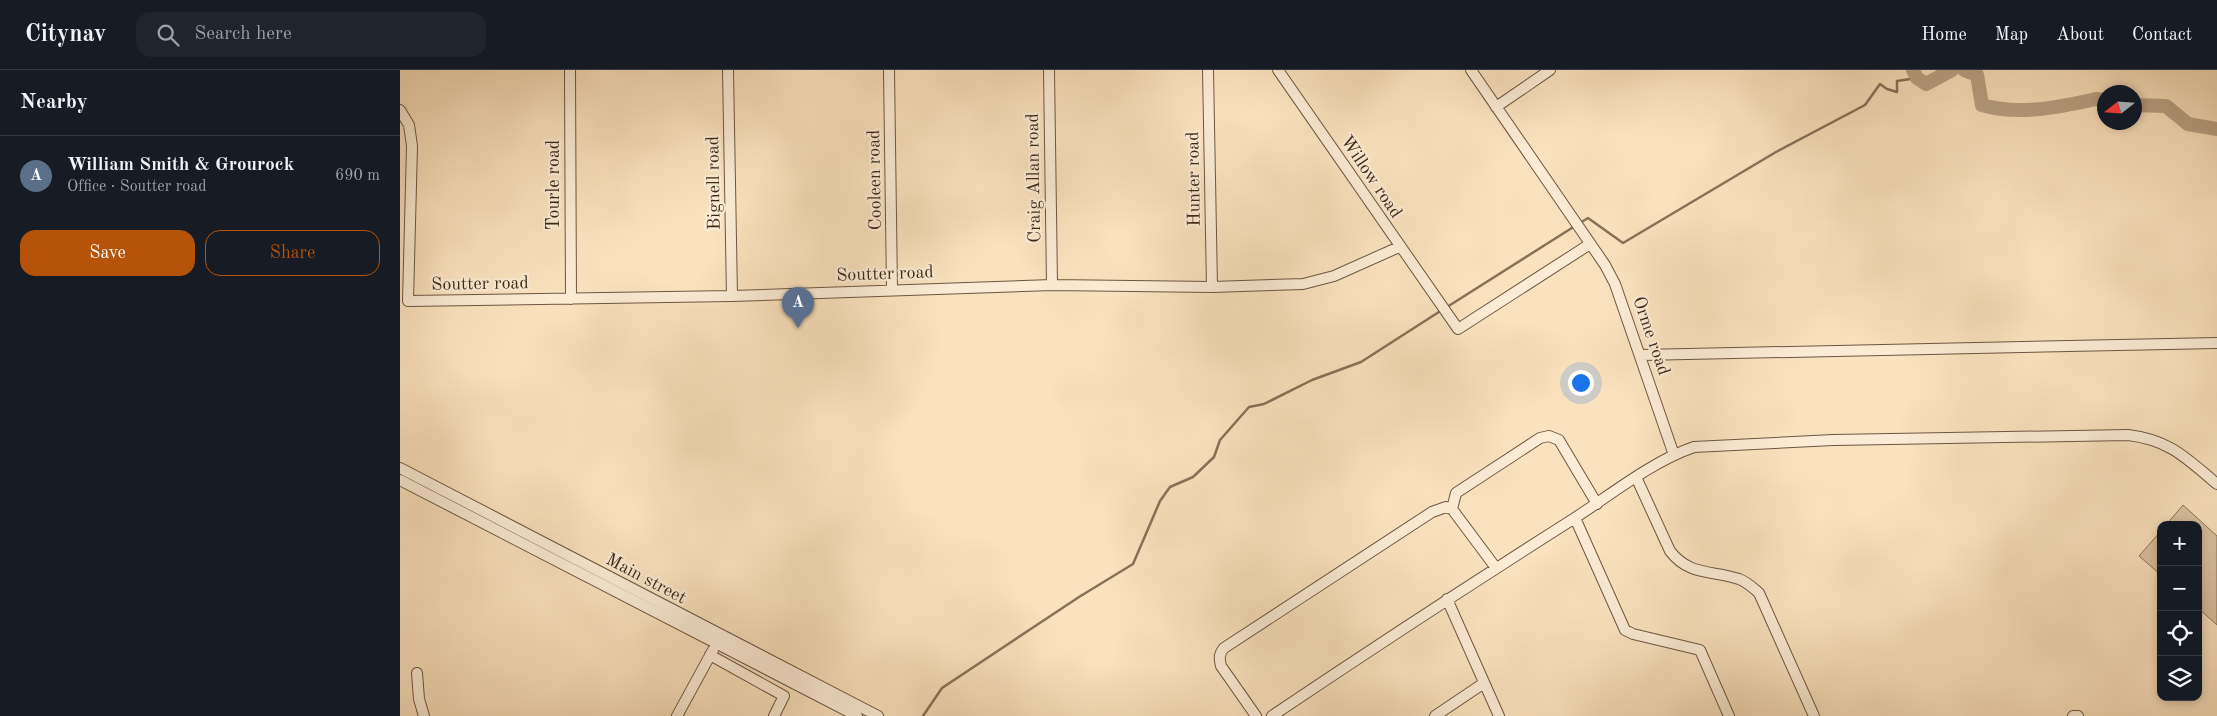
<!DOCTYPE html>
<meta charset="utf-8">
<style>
:root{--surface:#171b24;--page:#20242c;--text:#f1f3f6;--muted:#9ea1a6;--line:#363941;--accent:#b45309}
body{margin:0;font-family:"Old Standard TT",serif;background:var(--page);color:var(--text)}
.controls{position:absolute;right:15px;bottom:15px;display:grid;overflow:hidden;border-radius:10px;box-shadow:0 2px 8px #0003}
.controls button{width:45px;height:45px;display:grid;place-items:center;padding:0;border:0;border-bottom:1px solid var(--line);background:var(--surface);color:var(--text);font:25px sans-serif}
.compass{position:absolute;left:1697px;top:15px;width:45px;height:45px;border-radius:50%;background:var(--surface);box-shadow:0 2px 8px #0003;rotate:253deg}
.you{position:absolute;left:1180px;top:312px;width:18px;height:18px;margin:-12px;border:4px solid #fff;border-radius:50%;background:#1a73e8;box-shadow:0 0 0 8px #1a73e833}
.badge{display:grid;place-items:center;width:32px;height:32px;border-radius:50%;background:var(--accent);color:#fff;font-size:16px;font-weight:700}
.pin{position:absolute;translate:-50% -41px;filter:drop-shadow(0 1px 2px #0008)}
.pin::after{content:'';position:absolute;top:26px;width:18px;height:15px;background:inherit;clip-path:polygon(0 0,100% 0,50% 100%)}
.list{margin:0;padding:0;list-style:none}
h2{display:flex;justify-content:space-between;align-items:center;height:65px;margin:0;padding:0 20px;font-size:21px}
h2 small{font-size:16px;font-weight:400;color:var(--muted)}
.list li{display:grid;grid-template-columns:32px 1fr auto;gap:15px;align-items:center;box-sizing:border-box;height:80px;padding:0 20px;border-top:1px solid var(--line)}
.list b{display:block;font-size:19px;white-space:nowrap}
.list p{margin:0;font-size:16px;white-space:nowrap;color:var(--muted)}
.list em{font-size:16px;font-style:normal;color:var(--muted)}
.actions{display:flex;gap:10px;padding:15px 20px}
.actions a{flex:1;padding:11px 0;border:1px solid var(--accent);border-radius:15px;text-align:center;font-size:18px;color:var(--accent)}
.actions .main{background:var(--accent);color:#fff}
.icon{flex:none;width:28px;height:28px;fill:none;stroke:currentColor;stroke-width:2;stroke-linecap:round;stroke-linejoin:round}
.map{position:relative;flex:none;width:1817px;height:646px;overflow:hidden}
header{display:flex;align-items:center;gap:30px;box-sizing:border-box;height:70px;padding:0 25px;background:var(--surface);border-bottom:1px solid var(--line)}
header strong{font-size:24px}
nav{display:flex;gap:28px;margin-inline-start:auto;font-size:18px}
.search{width:350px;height:45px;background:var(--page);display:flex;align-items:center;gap:12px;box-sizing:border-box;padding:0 18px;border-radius:15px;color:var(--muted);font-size:19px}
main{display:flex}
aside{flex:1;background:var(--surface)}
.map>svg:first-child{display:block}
</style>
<header>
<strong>Citynav</strong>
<div class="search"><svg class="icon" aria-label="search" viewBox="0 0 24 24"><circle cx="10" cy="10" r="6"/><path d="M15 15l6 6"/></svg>Search here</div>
<nav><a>Home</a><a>Map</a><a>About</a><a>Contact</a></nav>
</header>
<main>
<aside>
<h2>Nearby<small></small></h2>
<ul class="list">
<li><span class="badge" style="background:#5c6f8a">A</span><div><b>William Smith &amp; Grourock</b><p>Office · Soutter road</p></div><em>690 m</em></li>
</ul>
<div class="actions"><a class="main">Save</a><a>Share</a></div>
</aside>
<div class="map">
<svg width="1817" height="646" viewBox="0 0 1817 646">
<rect width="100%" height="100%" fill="#fbe2be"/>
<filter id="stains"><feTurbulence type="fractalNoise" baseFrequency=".004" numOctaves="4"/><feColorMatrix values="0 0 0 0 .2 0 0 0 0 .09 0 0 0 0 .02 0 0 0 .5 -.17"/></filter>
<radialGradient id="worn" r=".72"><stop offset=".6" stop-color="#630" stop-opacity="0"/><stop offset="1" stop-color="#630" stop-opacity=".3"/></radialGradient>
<path fill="#dbc2a2" stroke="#8c745c" d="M1783,435L1817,466V555L1798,538V455H1766Z
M1761,461V505L1739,486Z"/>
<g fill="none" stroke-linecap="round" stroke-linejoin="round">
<path stroke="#897159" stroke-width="2.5" d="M1180,153L1188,148L1223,173L1376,82L1465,35L1480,14L1487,19L1497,22V11L1517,8
M1047,237L1175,156
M523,646L542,618L679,527L733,494L760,431L770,417L793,407L814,387L820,370L849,337L864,334L912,310L961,292L1042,240"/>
<path stroke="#bba285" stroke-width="14" d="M1513,0L1517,8L1526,14L1552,0
M1564,0L1577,5L1582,35C1618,46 1660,37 1696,29L1704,30
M1734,35L1766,36L1788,54L1817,59"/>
<g stroke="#6d5641" stroke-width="12">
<path id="minor" d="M170,0L171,229
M328,0L332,226
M489,0L492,220
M649,0L652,215
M808,0L812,217
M878,0L1058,259L1190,174
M1071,0L1205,195L1215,214L1274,385
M1096,37L1150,0
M0,40L9,55L12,76L8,231L332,226L652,215L812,217L903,214L934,206L999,177
M1241,285L1817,273
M0,398L478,646
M1236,407L1270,481C1289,506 1312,500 1339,509C1347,512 1352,517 1359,523L1414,646
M0,410L457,646
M1052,439L1056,423L1140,368L1149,366L1159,370L1197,434
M1175,448L1225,560L1233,564L1300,580L1329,646
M1047,529L1099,646
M310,585L384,626L374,646
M17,603L19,629L24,646
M277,646L313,580
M856,646L821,596C819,588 819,584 824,578L1032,442L1046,437L1052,439L1096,498
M872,646C970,580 1068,516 1167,453C1207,428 1250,392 1294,377L1433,370L1728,365C1770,370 1786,388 1817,414
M1035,646L1084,613
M1673,646H1678"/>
</g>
<use href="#minor" stroke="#fcecd5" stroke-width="10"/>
</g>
<g text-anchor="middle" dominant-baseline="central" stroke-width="4.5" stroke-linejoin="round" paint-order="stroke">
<g font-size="18" fill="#3e2717" stroke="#fcecd5">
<text transform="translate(971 107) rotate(56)">Willow road</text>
<text transform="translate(634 108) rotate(-91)">Craig Allan road</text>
<text transform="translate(794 109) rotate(-91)">Hunter road</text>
<text transform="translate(475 110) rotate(-91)">Cooleen road</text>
<text transform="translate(314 113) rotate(-91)">Bignell road</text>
<text transform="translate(154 115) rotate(-90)">Tourle road</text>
<text transform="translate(485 204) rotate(-2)">Soutter road</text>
<text transform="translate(80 214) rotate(-1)">Soutter road</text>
<text transform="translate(1251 266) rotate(71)">Orme road</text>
<text transform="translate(246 509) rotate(28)">Main street</text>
</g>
</g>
<rect width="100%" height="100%" filter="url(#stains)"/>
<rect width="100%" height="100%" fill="url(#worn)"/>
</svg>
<div class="controls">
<button>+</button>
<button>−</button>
<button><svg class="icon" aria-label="locate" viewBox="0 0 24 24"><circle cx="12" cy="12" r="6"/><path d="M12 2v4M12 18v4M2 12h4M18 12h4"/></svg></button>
<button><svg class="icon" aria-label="layers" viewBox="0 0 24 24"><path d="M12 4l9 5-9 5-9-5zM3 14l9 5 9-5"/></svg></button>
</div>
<svg class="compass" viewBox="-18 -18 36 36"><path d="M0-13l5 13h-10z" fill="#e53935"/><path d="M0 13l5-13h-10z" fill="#9ea1a6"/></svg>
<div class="you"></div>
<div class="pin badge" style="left:398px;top:258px;background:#5c6f8a">A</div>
</div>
</main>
